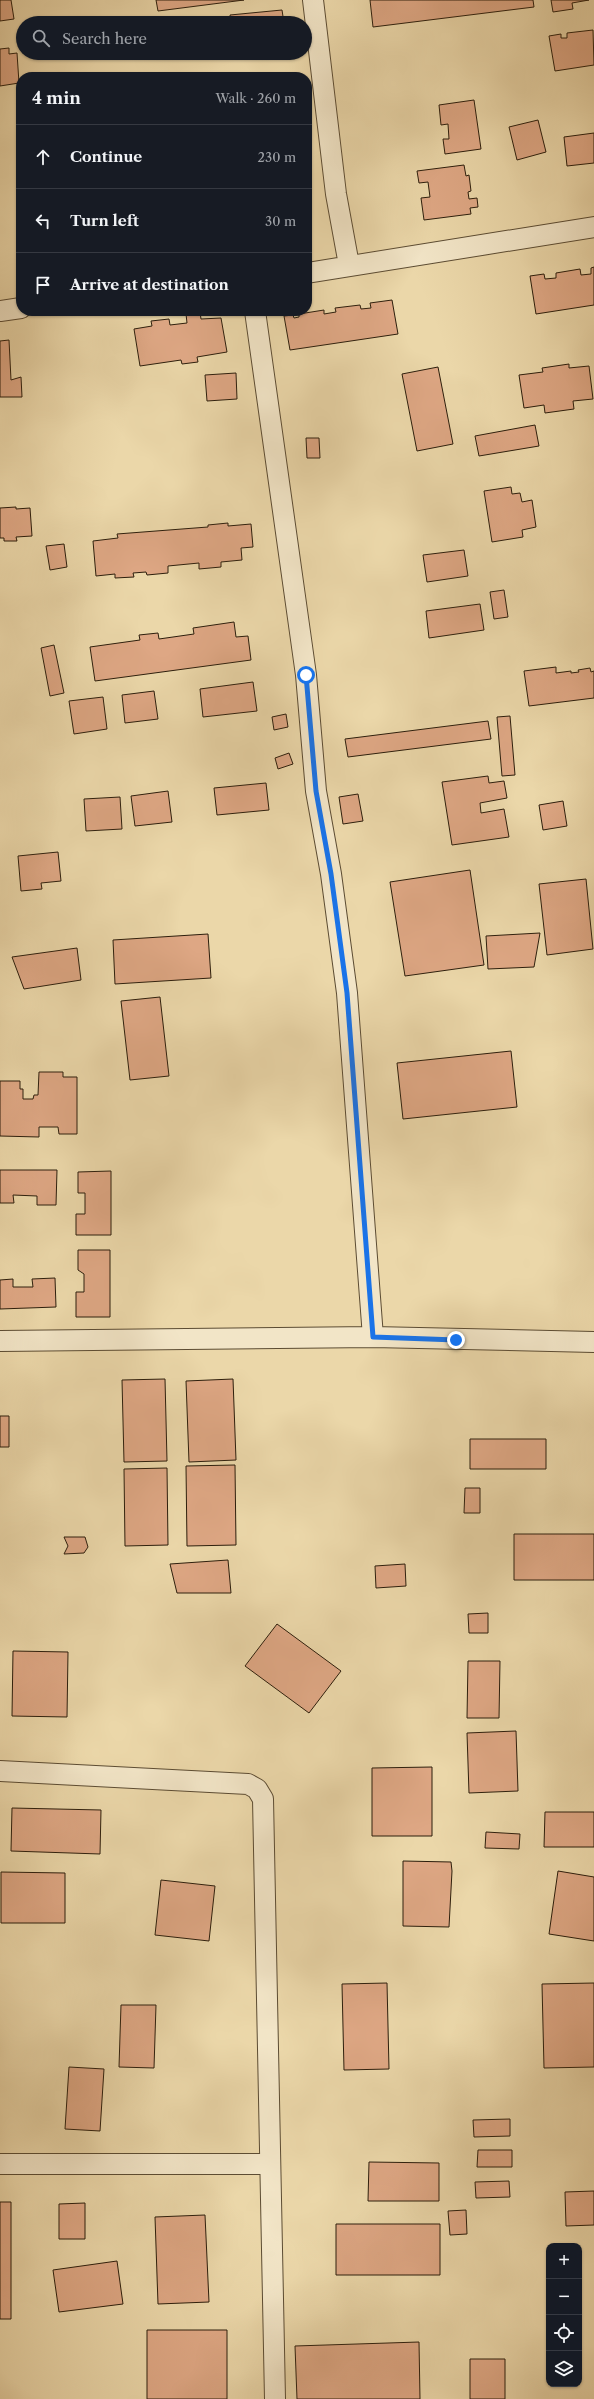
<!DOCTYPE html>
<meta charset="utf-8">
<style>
:root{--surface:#171b24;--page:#242831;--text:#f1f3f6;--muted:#9ea1a6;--line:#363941}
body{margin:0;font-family:"Libre Caslon Text",serif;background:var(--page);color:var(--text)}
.controls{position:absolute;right:12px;bottom:12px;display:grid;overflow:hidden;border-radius:8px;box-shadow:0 1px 3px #0004}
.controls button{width:36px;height:36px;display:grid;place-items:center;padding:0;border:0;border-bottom:1px solid var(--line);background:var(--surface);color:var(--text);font:20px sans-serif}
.stop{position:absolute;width:12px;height:12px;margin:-9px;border:3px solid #1a73e8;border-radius:50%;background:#fff}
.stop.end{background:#1a73e8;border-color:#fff;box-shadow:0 1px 4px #0008}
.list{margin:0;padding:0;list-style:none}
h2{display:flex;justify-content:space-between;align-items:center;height:52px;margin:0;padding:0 16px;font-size:17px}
h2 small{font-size:13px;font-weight:400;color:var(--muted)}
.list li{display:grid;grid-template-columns:26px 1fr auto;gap:12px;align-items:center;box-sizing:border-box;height:64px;padding:0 16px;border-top:1px solid var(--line)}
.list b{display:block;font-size:15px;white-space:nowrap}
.list em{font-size:13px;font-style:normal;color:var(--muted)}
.icon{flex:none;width:22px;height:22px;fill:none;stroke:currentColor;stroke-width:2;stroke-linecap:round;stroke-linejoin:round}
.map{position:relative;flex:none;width:594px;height:2399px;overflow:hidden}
.search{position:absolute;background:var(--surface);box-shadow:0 1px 3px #0004;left:16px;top:16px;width:296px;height:44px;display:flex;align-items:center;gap:10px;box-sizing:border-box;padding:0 14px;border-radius:22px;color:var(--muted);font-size:15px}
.panel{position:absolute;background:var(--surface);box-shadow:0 1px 3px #0004;left:16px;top:72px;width:296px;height:244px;border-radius:16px}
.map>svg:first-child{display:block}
</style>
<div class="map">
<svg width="594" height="2399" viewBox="0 0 594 2399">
<rect width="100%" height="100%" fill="#ebd7a9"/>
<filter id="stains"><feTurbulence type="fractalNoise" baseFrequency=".005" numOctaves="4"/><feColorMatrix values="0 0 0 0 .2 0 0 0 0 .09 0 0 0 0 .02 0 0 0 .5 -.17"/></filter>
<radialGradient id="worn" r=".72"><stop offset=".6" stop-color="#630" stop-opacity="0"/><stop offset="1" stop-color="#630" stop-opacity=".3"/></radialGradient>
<path fill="#dea784" stroke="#2c1e0c" d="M0,0H11L14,19L0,21Z
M156,0H244L158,11Z
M370,0H533L534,7L373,27Z
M551,0H589L572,3L573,9L553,12Z
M282,10L284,23H231L230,15Z
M593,30L594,65L555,71L549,36L561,34V38H567V33Z
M9,48V54L17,53L19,83L0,86V49Z
M474,100L481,149L445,154L443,139H449L448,124L441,125L439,105Z
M538,120L546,152L517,160L509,127Z
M594,133V163L567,166L564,137Z
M464,165L466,176L469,175L471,191L468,192L469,199L477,198L478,207L470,208L471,214L424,220L421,198L430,197L428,182L419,183L417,171Z
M594,267V305L536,314L530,276L544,274L545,279L556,278V273L580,269L581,275L591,274V268Z
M392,300L398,334L290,350L284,316L293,315L294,318L299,317V314L324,310V314L336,312L335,308L360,305L361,309L371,308L370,303Z
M200,312L201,319L221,318L227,352L197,357L198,362L182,364L181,360L140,366L134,329L152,326L151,321L169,319L170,325L187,323L186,314Z
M9,340L11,380L21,377L22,397H0V341Z
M569,364V368L589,366L593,399L573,401L574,409L545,413L544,405L524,408L519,375L543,372L542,368Z
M438,367L453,444L417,451L402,374Z
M236,373L237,399L207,401L205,375Z
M535,425L539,446L479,456L475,436Z
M306,438H319L320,458H307Z
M511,487L512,494L520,493L522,502L532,500L536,527L522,530L523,537L492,542L484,491Z
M16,507V509L30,508L32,536L16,537L17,541H4V538H0V508Z
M228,523V526L251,524L253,547L241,548L242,560L221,562V567L199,569V563L168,566V573L147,575L146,572L133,573L134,577L115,578V574L96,576L93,541L118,538L117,534L208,527V525Z
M64,544L67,567L50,570L46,546Z
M464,550L468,576L427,582L423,555Z
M504,590L508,617L494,619L490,592Z
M480,604L484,630L429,638L426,611Z
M234,622L236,637L248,636L251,660L95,681L90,647L140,640L139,635L158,633L159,639L194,634L193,628Z
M54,645L64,693L50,696L41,648Z
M556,667V673L571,671V673L579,672L578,670L590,668L591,672L594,671V698L529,706L524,671Z
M253,682L257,711L203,717L200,689Z
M154,691L158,719L125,723L122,695Z
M103,697L107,729L74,734L69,701Z
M286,714L288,727L274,730L272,717Z
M510,716L515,775L502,776L497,717Z
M488,721L491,739L348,757L345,739Z
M289,753L293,764L278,769L275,758Z
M488,776L489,783L504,781L507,798L480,803L481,813L504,809L509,837L452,845L442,782Z
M266,783L269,810L217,815L214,788Z
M168,791L172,822L135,826L131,796Z
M358,794L363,821L343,824L339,797Z
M120,797L122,829L86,831L84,799Z
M563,801L567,826L543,830L539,805Z
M58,852L61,881L41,883L42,889L21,891L18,856Z
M470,870L484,965L405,976L390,882Z
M586,879L593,949L547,955L539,884Z
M540,933L534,967L488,969L486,936Z
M208,934L211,978L115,984L113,940Z
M77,948L81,980L24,989L12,957Z
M160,997L169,1076L130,1080L121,1001Z
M511,1051L517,1107L403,1119L397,1063Z
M39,1072H63V1077H77V1134H59L58,1127H39V1137L0,1136V1081H20V1089H23V1099H33L34,1095H38Z
M0,1170H57L56,1205H37V1196L13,1195L14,1203H0Z
M111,1171V1235H76V1214H85V1193H78V1172Z
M78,1250H110V1317H76V1292H84V1274L78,1270Z
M55,1278L56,1307L0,1309V1280L13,1279V1287H33L32,1279Z
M165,1379L167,1461L124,1462L122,1380Z
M233,1379L236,1460L189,1462L186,1381Z
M0,1416H9V1447H0Z
M470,1439H546V1469H470Z
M235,1465L236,1545L187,1546L186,1466Z
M167,1468L168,1545L125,1546L124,1469Z
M465,1488H480V1513H464Z
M514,1534H594V1580H514Z
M64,1537H85L88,1547L84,1553L64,1554L68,1546Z
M228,1560L231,1593H177L170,1564Z
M405,1564L406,1586L376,1588L375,1566Z
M488,1613V1633H469L468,1614Z
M277,1624L341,1671L309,1713L245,1666Z
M13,1651L68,1652L67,1717L12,1716Z
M468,1661H500L499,1718H467Z
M516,1731L518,1791L469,1793L467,1733Z
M432,1767V1836H372V1768Z
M12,1808L101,1810L100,1854L11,1851Z
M545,1812H594V1847H544Z
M486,1832L520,1834L519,1849L485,1848Z
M403,1861L451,1862L452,1871L449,1927L403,1926Z
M558,1871L594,1877V1941L549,1934Z
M1,1872L65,1873V1923H1Z
M161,1880L215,1886L209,1941L155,1935Z
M387,1983L389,2069L344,2070L342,1984Z
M594,1983V2067L544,2068L542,1984Z
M121,2005H156L154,2068L119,2067Z
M69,2067L104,2069L100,2131L65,2129Z
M510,2119V2136L474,2137L473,2120Z
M478,2150H512V2167H477Z
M369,2162L439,2163V2201H368Z
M509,2181L510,2197L476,2198L475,2182Z
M594,2191V2225L566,2226L565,2192Z
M0,2202H11V2319H0Z
M85,2203V2239H59V2204Z
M466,2210L467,2234L450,2235L448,2211Z
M205,2215L209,2302L158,2304L155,2217Z
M336,2224H440V2275H336Z
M117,2261L123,2304L59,2312L53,2270Z
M147,2330H227V2399H147Z
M419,2342L420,2399H297L295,2346Z
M470,2359H505V2399H470Z"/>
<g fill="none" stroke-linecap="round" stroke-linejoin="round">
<g stroke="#5c4c33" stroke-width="22">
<path id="street" d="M313,0L336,194L349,265
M307,273L594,227
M0,311L21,308
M255,311L306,675L316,791L331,874L347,993L373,1337L594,1342
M0,1341L373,1337
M0,1771L248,1784L257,1789L263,1799L275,2399
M0,2164H270"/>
</g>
<use href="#street" stroke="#f2e5c7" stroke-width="20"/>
</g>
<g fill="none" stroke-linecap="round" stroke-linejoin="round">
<path stroke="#1a73e8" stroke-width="5" d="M306,675L316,791L331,874L347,993L373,1337L456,1340"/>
</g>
<rect width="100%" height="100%" filter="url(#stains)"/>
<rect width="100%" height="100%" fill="url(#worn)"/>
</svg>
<div class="controls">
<button>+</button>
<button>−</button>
<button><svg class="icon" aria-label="locate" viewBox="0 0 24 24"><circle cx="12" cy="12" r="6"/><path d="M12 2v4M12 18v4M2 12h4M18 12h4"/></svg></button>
<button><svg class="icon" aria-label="layers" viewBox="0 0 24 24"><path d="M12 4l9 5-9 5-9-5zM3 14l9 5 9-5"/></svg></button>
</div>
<div class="stop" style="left:306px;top:675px"></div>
<div class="stop end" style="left:456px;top:1340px"></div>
<div class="search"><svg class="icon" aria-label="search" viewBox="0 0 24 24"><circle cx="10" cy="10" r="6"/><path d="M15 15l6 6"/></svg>Search here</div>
<section class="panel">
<h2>4 min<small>Walk · 260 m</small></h2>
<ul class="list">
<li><svg class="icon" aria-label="ahead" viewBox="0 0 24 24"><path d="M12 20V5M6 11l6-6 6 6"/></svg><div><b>Continue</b></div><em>230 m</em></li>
<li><svg class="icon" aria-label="left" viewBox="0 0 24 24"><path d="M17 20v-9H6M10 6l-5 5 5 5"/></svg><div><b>Turn left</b></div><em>30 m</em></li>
<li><svg class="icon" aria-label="arrive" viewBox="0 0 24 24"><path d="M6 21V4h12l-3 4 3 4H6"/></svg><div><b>Arrive at destination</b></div></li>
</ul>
</section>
</div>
